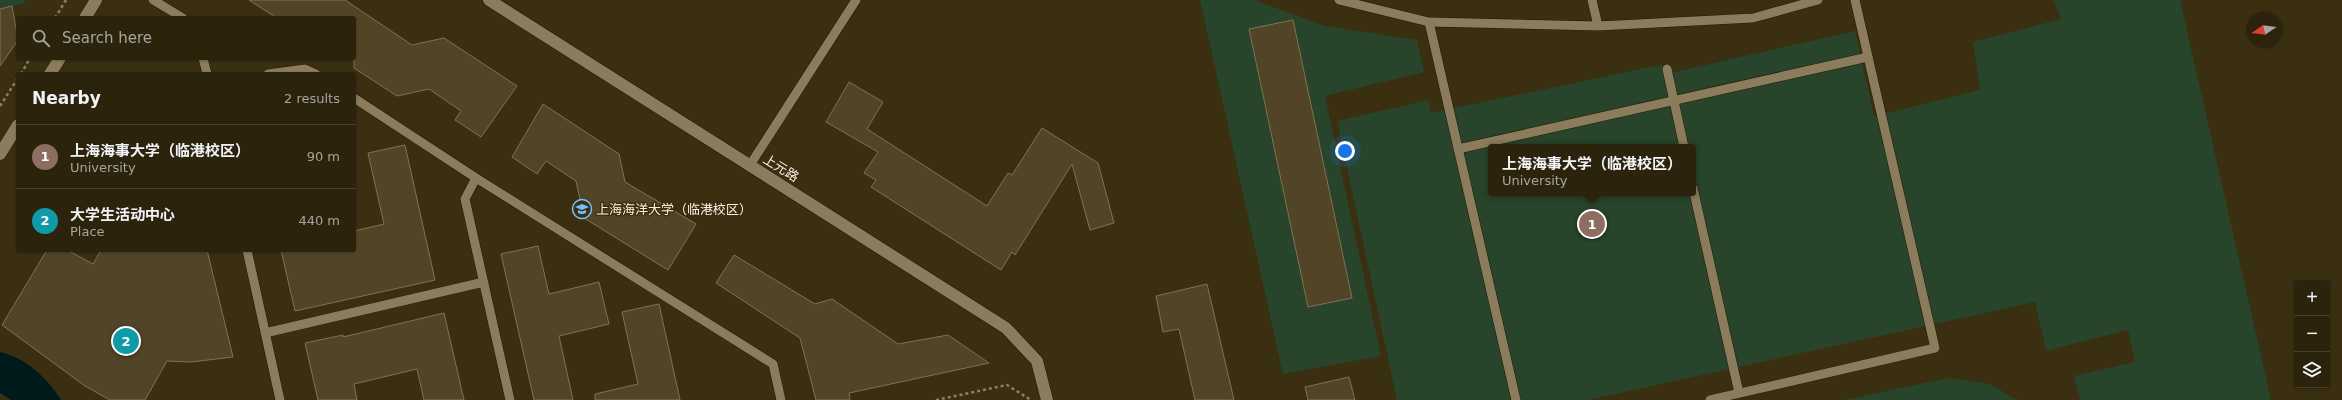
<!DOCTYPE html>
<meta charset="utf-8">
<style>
:root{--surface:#2c230d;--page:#342b16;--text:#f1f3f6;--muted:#a6a49d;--line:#48402e;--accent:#78bff8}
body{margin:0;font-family:"DejaVu Sans","Noto Sans SC",sans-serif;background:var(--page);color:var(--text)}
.controls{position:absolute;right:12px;bottom:12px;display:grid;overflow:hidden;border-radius:4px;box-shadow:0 1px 3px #0004}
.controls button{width:36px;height:36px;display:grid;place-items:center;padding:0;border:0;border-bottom:1px solid var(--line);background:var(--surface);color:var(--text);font:20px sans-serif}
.compass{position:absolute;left:2246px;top:12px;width:36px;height:36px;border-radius:50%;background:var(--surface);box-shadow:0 1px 3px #0004;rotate:257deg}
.you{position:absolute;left:1345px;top:151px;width:14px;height:14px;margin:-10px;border:3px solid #fff;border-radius:50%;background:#1a73e8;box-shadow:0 0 0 6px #1a73e833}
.badge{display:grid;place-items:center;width:26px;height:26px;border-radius:50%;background:var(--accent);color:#fff;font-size:13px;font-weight:700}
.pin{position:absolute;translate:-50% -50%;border:2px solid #fff;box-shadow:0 1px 4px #0006}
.popup{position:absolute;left:1488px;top:144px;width:208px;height:52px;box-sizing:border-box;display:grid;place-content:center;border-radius:4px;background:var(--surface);filter:drop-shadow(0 1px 3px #0005);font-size:13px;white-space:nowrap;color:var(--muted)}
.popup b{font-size:15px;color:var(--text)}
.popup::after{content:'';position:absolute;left:50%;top:100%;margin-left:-8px;border:8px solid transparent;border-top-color:var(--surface)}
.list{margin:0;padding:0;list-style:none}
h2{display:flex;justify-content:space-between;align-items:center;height:52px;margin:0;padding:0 16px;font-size:17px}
h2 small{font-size:13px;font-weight:400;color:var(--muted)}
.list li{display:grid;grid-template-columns:26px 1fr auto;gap:12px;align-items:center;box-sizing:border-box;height:64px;padding:0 16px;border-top:1px solid var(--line)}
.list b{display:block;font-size:15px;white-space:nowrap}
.list p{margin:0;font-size:13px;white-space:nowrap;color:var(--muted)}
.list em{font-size:13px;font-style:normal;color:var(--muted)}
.icon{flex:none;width:22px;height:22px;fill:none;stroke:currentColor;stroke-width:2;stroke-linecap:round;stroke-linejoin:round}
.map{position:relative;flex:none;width:2342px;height:400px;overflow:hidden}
.search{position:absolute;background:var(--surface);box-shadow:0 1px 3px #0004;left:16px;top:16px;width:340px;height:44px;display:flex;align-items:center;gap:10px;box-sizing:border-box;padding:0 14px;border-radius:4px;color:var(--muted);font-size:15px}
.panel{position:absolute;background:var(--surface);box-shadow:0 1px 3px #0004;left:16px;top:72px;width:340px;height:180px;border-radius:4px}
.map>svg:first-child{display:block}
</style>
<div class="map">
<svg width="2342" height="400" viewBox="0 0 2342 400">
<rect width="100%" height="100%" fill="#3b2f11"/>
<path fill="#28442a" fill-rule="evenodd" d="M0,0H24L25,3L12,6L18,40L0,65Z
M1200,0H1254L1325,26L1417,40L1424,72L1325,96L1381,356L1283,374Z
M2054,0H2180L2271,400H2080L2074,376L2135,362L2128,330L2046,351L2035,302L1588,400H1397L1337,121L1428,100L1431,113L1660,65L1675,72L1855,31L1874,116L1980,90L1973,42L2061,19ZM1491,147H1693V193H1491Z
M1948,378L1990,384L2017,400H1845Z"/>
<path fill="#001a1c" d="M0,352C25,357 48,379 61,400H11L0,393Z"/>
<path fill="#524527" stroke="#807353" d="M249,0H345L412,45L444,38L517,86L481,137L455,120L461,111L429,89L397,96L354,68V18H277Z
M12,6L18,40L0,66V9Z
M1293,20L1352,298L1308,307L1249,29Z
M849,82L883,102L867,129L987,206L1008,173L1012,175L1042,128L1098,163L1114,223L1090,230L1072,164L1015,255L1012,252L1001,270L871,187L876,180L864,173L878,152L826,122Z
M543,104L619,154L625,182L696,224L668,270L584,218L576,181L546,161L537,174L512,157Z
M405,145L435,280L295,311L281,250H354V231L384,224L368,153Z
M538,246L549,294L599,282L609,324L559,336L573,400H534L501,254Z
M47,250H67L93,264L101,250H207L233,357L191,362L167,361L145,400H110L85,386L2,325Z
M734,255L815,304L832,299L898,344L948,335L989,363L849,393L850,400H816L800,338L716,283Z
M1207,284L1234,400H1195L1179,329L1163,332L1156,296Z
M659,304L680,400H595V394L638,384L622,312Z
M444,313L464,400H424L417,369L354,384L357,400H318L305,343L343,335V337Z
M1349,377L1355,400H1308L1305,387Z"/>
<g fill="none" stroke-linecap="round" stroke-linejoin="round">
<g stroke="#221700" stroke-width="10">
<path id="lane" d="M153,0L183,18
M1339,0L1429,22L1598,26L1753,18L1818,0
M1592,0L1598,26
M1429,22L1516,400
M203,58L207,74
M1667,69L1684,147
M268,74L305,69L316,74
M354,98L476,178L773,364L781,400
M1458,149L1868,57
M750,165L856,0
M476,178L465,199L510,400
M1693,188L1739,393
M247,250L280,400
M265,333L484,282
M1710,400L1935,348L1855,0"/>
</g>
<g stroke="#221700" stroke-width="13">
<path id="street" d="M489,0L1006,328L1037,361L1047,400
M85,18L96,0
M50,74L60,58
M0,154L18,125"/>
</g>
<path stroke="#8a8168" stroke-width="2.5" stroke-dasharray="3 3" stroke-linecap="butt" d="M55,18L66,0
M21,74L30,58
M0,106L18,78
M936,400L1007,385L1031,400"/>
<use href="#lane" stroke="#8a7c5c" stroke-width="9"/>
<use href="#street" stroke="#8a7c5c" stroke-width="12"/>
</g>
<defs>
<g id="university-ring" transform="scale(1)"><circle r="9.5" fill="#3b2f11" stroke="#78bff8" stroke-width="1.5"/><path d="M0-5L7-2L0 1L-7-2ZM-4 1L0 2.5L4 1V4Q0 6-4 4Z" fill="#78bff8"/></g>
</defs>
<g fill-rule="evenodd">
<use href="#university-ring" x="582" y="209"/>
</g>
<g text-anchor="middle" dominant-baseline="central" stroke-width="3" stroke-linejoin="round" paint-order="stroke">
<g font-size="13" fill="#f7f0df" stroke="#3b2f11">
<text transform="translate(781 168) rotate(32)">上元路</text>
</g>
<g font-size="13" fill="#f7f0df" stroke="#3b2f11" text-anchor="start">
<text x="596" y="209">上海海洋大学（临港校区）</text>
</g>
</g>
</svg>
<div class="controls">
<button>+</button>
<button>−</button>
<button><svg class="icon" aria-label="layers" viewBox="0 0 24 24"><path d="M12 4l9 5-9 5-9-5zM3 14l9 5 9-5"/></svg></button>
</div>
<svg class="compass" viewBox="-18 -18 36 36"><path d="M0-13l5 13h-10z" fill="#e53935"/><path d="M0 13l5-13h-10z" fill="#a6a49d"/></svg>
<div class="you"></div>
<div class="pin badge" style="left:1592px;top:224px;background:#8d6e63">1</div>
<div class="popup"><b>上海海事大学（临港校区）</b>University</div>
<div class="pin badge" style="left:126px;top:341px;background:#0f9aa8">2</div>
<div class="search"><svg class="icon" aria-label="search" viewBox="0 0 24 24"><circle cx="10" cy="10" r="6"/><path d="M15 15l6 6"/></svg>Search here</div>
<section class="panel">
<h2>Nearby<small>2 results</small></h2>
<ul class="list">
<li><span class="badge" style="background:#8d6e63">1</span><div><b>上海海事大学（临港校区）</b><p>University</p></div><em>90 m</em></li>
<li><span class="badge" style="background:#0f9aa8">2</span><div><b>大学生活动中心</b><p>Place</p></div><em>440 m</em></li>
</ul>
</section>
</div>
